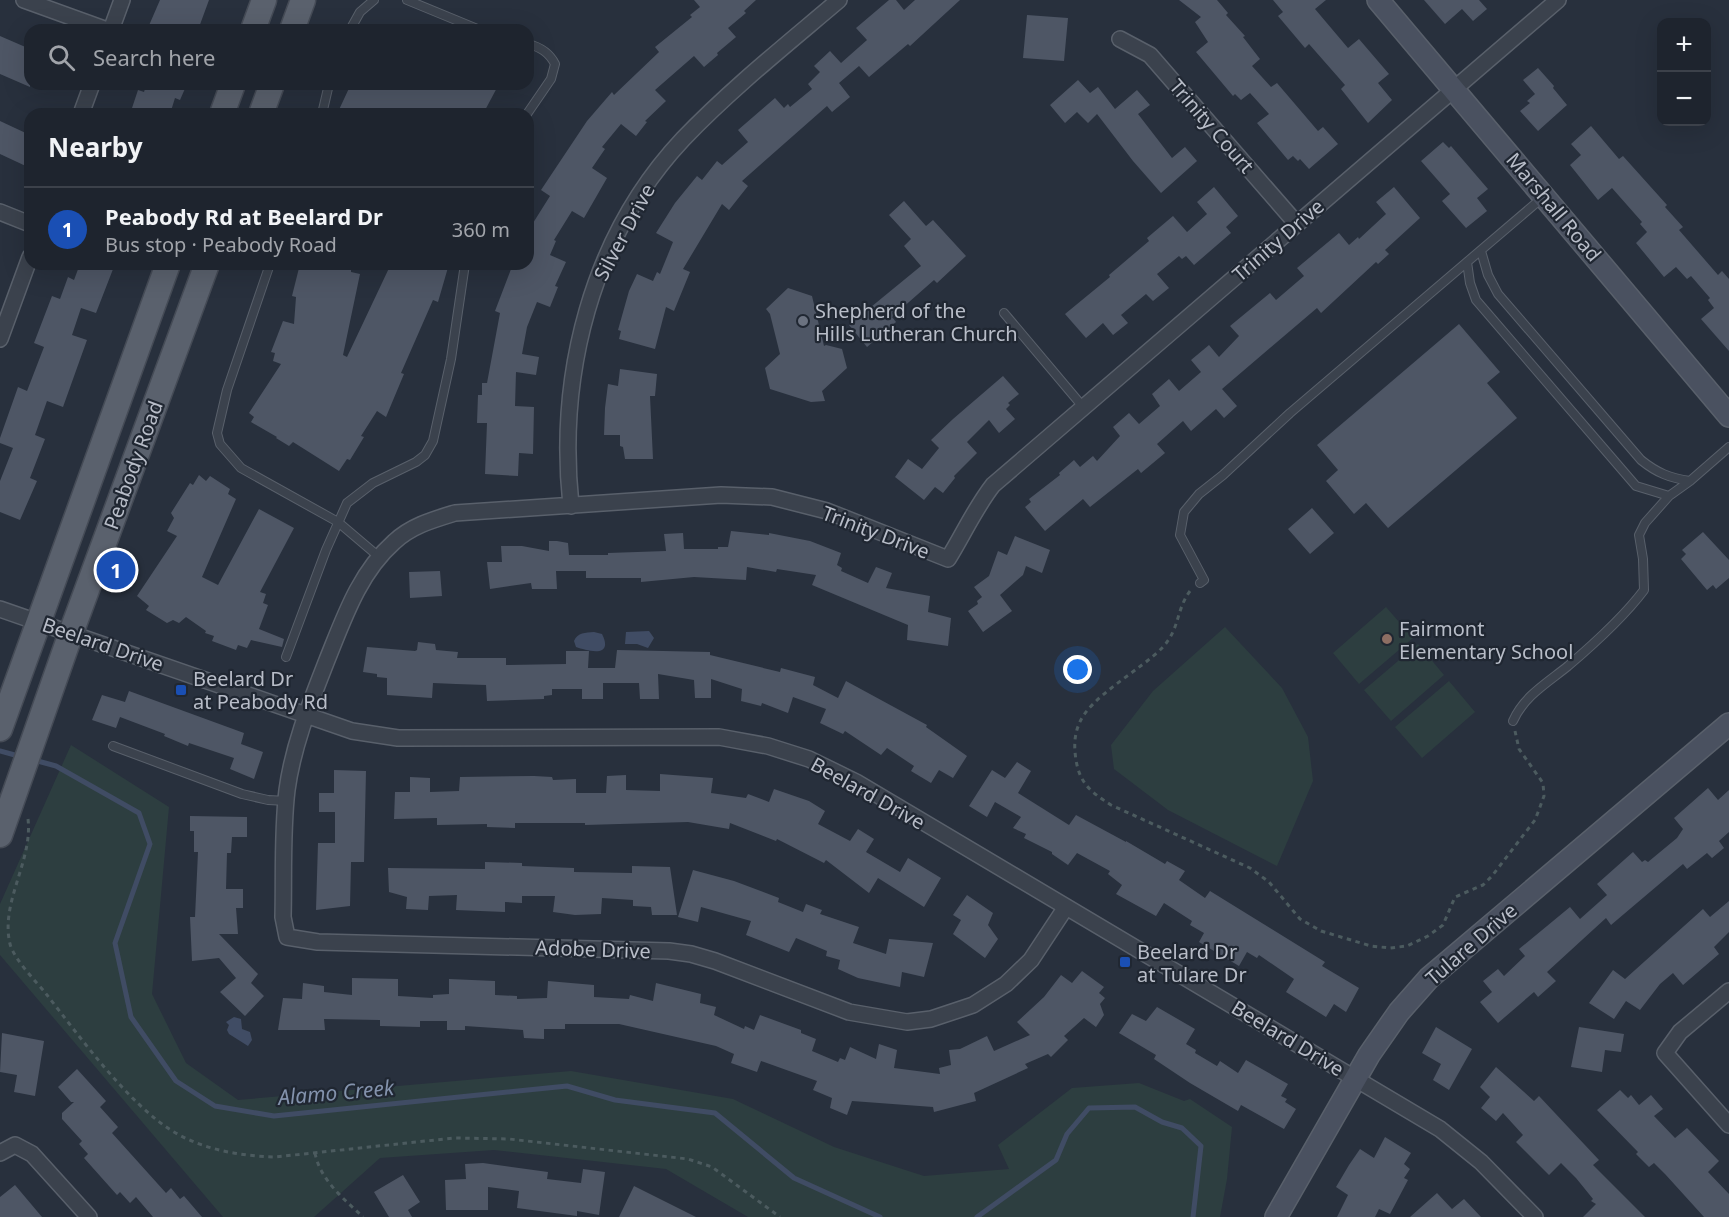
<!DOCTYPE html>
<meta charset="utf-8">
<style>
:root{--surface:#1e242e;--page:#2b303a;--text:#f1f3f6;--muted:#a1a4aa;--line:#3c414a;--accent:#98b4ed}
body{margin:0;font-family:"Noto Sans",sans-serif;background:var(--page);color:var(--text)}
.controls{position:absolute;right:18px;top:18px;display:grid;overflow:hidden;border-radius:12px;box-shadow:0 6px 24px #0002}
.controls button{width:54px;height:54px;display:grid;place-items:center;padding:0;border:0;border-bottom:2px solid var(--line);background:var(--surface);color:var(--text);font:30px sans-serif}
.you{position:absolute;left:1078px;top:670px;width:21px;height:21px;margin:-15px;border:4px solid #fff;border-radius:50%;background:#1a73e8;box-shadow:0 0 0 9px #1a73e833}
.badge{display:grid;place-items:center;width:39px;height:39px;border-radius:50%;background:var(--accent);color:#fff;font-size:20px;font-weight:700}
.pin{position:absolute;translate:-50% -50%;border:3px solid #fff;box-shadow:0 2px 6px #0006}
.list{margin:0;padding:0;list-style:none}
h2{display:flex;justify-content:space-between;align-items:center;height:78px;margin:0;padding:0 24px;font-size:26px}
h2 small{font-size:20px;font-weight:400;color:var(--muted)}
.list li{display:grid;grid-template-columns:39px 1fr auto;gap:18px;align-items:center;box-sizing:border-box;height:84px;padding:0 24px;border-top:2px solid var(--line)}
.list b{display:block;font-size:22px;white-space:nowrap}
.list p{margin:0;font-size:20px;white-space:nowrap;color:var(--muted)}
.list em{font-size:20px;font-style:normal;color:var(--muted)}
.icon{flex:none;width:33px;height:33px;fill:none;stroke:currentColor;stroke-width:2;stroke-linecap:round;stroke-linejoin:round}
.map{position:relative;flex:none;width:1729px;height:1217px;overflow:hidden}
.search{position:absolute;background:var(--surface);box-shadow:0 6px 24px #0002;left:24px;top:24px;width:510px;height:66px;display:flex;align-items:center;gap:15px;box-sizing:border-box;padding:0 21px;border-radius:18px;color:var(--muted);font-size:22px}
.panel{position:absolute;background:var(--surface);box-shadow:0 6px 24px #0002;left:24px;top:108px;width:510px;height:162px;border-radius:18px}
.map>svg:first-child{display:block}
</style>
<div class="map">
<svg width="1729" height="1217" viewBox="0 0 1729 1217">
<rect width="100%" height="100%" fill="#28303d"/>
<path fill="#2d3e40" d="M1386,607L1413,638L1359,684L1333,653Z
M1225,627L1282,688L1308,737L1313,781L1277,866L1168,810L1114,769L1111,745L1153,691Z
M1418,644L1444,675L1391,721L1364,690Z
M1449,681L1475,712L1422,758L1395,727Z
M71,745L169,807L152,994L186,1063L238,1100L571,1071L733,1099L834,1147L924,1176L1009,1169L998,1145L1072,1088L1139,1083L1184,1101L1190,1099L1232,1127L1227,1179L1220,1217H748L666,1169L494,1150L380,1158L314,1217H223L0,955V904Z"/>
<path fill="#404c64" d="M649,631L654,638L648,648L637,644H625L626,632Z
M594,632L602,634C614,658 588,651 576,647L574,641C578,632 585,633 594,632Z
M234,1017L241,1019L242,1029L250,1032L252,1040L248,1046L229,1034L227,1030L229,1025L226,1022Z"/>
<g fill="none" stroke-linecap="round" stroke-linejoin="round">
<path stroke="#404c64" stroke-width="5" d="M0,751L22,757
M34,760L56,766L139,813L150,844L115,943L131,1017L176,1081L215,1106L274,1116L567,1086L615,1100L715,1113L794,1178L880,1217
M977,1217L1056,1160L1067,1134L1089,1108L1135,1107L1162,1122L1182,1128L1201,1146L1193,1217"/>
</g>
<path fill="#4e5665" d="M160,0H209L198,30H147Z
M694,0H756L744,11L746,13L728,28L736,37L717,53L718,55L704,67L694,56L655,90L666,101L645,121L647,122L636,136L621,124L602,147L605,149L592,168L607,178L584,218L572,211L554,240L556,241L550,255L566,262L555,286L558,287L550,307L537,302L527,327L522,354L539,357L536,375L516,372L515,406L534,407L533,454L519,453L518,476L485,474L487,423H477L478,395H482V383H487L500,313L495,311L513,264H528V231L550,196L541,190L587,121L612,92L614,95L659,52L655,47L692,17L690,15L700,7Z
M889,0H896L904,10L915,0H960L910,46L908,44L869,77L859,66L839,83L850,97L832,112L827,106L742,181L748,186L729,210L722,204L683,269L690,272L674,311L666,307L655,349L619,339L621,331L618,330L629,291L637,274L653,281L657,272L660,274L673,242L656,233L675,203L697,176L702,180L717,161L722,165L748,142L738,130L775,98L784,108L788,104L790,107L812,89L808,84L820,72L814,66L830,51L841,63L867,40L856,28Z
M1179,0H1217L1228,13L1226,15L1245,36L1243,37L1260,59L1252,66L1271,87L1277,83L1318,131L1323,127L1338,144L1309,169L1300,159L1298,161L1293,156L1288,160L1257,123L1269,114L1250,93L1241,100L1235,94L1233,96L1196,52L1208,42L1195,22L1201,17Z
M1273,0H1326L1315,9L1348,48L1359,39L1389,74L1378,83L1392,100L1368,123L1341,89L1345,85L1309,44L1305,48L1278,16L1283,12Z
M1424,0H1479L1487,9L1473,21L1462,9L1445,24Z
M1027,15L1068,18L1064,61L1023,58Z
M0,36L30,49V87L0,74Z
M1538,68L1554,86L1553,88L1567,105L1538,131L1520,111L1530,103L1527,101L1535,94L1523,80Z
M1078,80L1090,93L1098,87L1115,109L1137,90L1150,105L1138,114L1172,158L1185,147L1197,161L1161,193L1133,161L1097,114L1088,123L1077,112L1065,123L1050,105Z
M142,84H187L180,100L175,98L170,114H130L138,90L144,92L146,86Z
M351,84H499L483,114H337Z
M0,121L30,135V168L0,154Z
M1591,126L1619,159L1623,156L1667,205L1665,207L1683,227L1679,230L1718,275L1722,271L1729,279V351L1701,319L1714,308L1708,300L1710,298L1691,276L1687,279L1676,267L1664,277L1636,243L1647,232L1640,224L1642,222L1612,188L1598,200L1570,165L1581,155L1571,144Z
M1443,142L1449,148L1451,146L1488,189L1477,198L1487,211L1466,228L1442,201L1450,194L1421,161Z
M1214,187L1238,216L1226,227L1231,233L1194,265L1186,256L1182,259L1179,256L1157,274L1169,288L1153,301L1146,294L1121,315L1128,323L1113,335L1103,323L1086,338L1065,314L1110,277L1109,275L1149,241L1147,238L1173,216L1187,232L1207,214L1197,202Z
M1394,187L1420,218L1385,250L1389,254L1378,264L1376,262L1321,313L1317,308L1222,389L1237,406L1224,418L1216,409L1191,431L1183,421L1157,444L1165,453L1141,473L1138,469L1090,507L1083,499L1045,531L1025,507L1031,502L1029,499L1060,475L1059,473L1074,460L1080,467L1093,456L1097,461L1120,436L1113,427L1129,413L1139,424L1160,406L1152,394L1169,379L1179,391L1201,372L1191,360L1209,345L1219,357L1239,336L1230,326L1270,293L1276,300L1304,276L1297,268L1339,233L1349,245L1358,237L1359,239L1386,214L1376,202Z
M904,201L926,226L933,220L966,256L937,283L934,280L892,317L896,322L867,347L849,325L921,266L904,246L911,239L889,215Z
M80,264H115L96,313L81,308L72,335L87,340L63,407L47,401L35,435L45,439L30,478L37,481L20,520L0,512V481L13,448L0,443V438L18,387L27,391L44,347L34,343L52,296L60,299L68,277L74,280Z
M300,264L351,266V272L360,274L343,355L347,357L390,266L397,269L399,264H449L438,302L433,300L401,373L404,374L386,417L377,411L361,436L364,437L350,460L347,459L339,471L293,442L289,446L276,438L277,437L251,422L254,417L249,413L281,364L273,361L275,353L271,352L283,321L294,324L296,297L292,296Z
M788,288L812,296L824,346L826,345L842,349L847,368L822,391L825,401L811,402L770,389L765,368L780,354L770,314L766,309Z
M1459,324L1500,372L1487,383L1517,418L1388,528L1366,503L1354,514L1326,481L1338,470L1317,445Z
M620,369L657,374L655,396H650L653,459H625L623,447L620,446V435H604L605,408L608,384L618,386Z
M1003,376L1019,394L1008,403L1010,405L1006,409L1015,419L999,433L989,420L967,442L977,453L954,476L955,478L943,493L935,487L924,500L895,477L908,459L922,469L939,448L931,440L953,419Z
M199,475L206,481L210,476L230,489L228,494L236,499L202,577L218,585L259,509L294,528L260,592L266,594L263,603L268,605L259,629L284,639L282,647L251,640L247,648L238,645L236,650L212,641L214,636L205,633L206,631L186,617L179,623L173,620L167,623L146,610L149,606L137,596L177,536L167,531L174,518L171,513L190,483L193,485Z
M1312,508L1334,533L1310,554L1288,529Z
M731,531L769,535V533L810,541L841,553L837,565L842,568L841,571L868,583L876,567L892,573L886,588L930,596L928,612L951,618L948,646L907,640L908,625L812,585L816,575L777,569L776,572L747,567L746,580L694,577L641,582V578H586V571H556L557,589H532L531,583L490,589L487,562H502L501,546H522L549,551V541H557L568,543L569,555H608V553L666,551L664,534L683,533L684,549H718V547H728Z
M1703,532L1729,560V578L1716,589L1713,585L1707,590L1681,559L1686,554L1682,550Z
M1015,536L1050,550L1042,573L1026,566L1023,575L1000,595L1012,611L983,632L968,611L978,604L977,601L982,597L974,587L989,576L998,551L1007,555Z
M440,571L442,596L410,598L409,572Z
M418,642L435,644L436,650L458,652L457,658H506V665L566,664V651H589L588,668H615L617,650L710,652V655L780,672L781,668L815,677L813,685L838,698L846,681L927,725L926,727L967,756L953,778L939,770L931,783L911,771L914,766L887,748L881,755L845,731L843,734L820,723L826,709L793,697L788,713L762,703L761,706L741,701L742,689L711,679V698H695L694,680L658,674L659,699H640L639,683H603V699H582V689H552V695L544,696V699L487,701L486,685L456,684L433,683L432,698L387,695V678L377,677V674L363,672L367,647L415,651L417,650Z
M129,691L244,733L241,744L263,752L254,779L230,769L234,758L189,743L188,746L164,736L165,734L120,717L116,728L92,720L102,695L125,702Z
M1017,762L1031,771L1018,793L1069,825L1076,815L1126,842V841L1165,864L1167,861L1185,871L1179,880L1205,898L1210,891L1325,962L1322,966L1359,988L1346,1012L1334,1004L1326,1017L1286,992L1294,979L1259,955L1257,958L1247,952L1239,966L1199,942L1204,933L1190,925L1192,921L1164,903L1156,916L1116,894L1122,885L1108,874L1110,871L1077,853L1068,865L1052,854V852L1024,838L1026,834L1013,828L1021,817L995,802L987,817L969,806L992,770L1005,778Z
M334,770L366,771L364,862H351L350,906L316,910L318,843H335V812H319V793H334Z
M660,774L713,778L711,793L746,798L748,794L769,802L774,789L809,801L825,811L818,824L850,841L858,829L874,839L866,852L900,872L908,858L941,878L924,907L878,878L869,893L826,860L824,863L777,839L776,841L730,823L729,829L688,822L585,825V823H515V828L487,827V824L437,825V818L394,819L395,792H410V777L430,778V792L459,791L460,777L534,776L552,777L553,780L576,779V793H606L607,776L626,775V790L660,791Z
M1708,788L1718,800L1729,790V832L1719,841L1724,848L1712,858L1707,853L1687,869L1683,864L1611,925L1606,918L1547,972L1556,981L1538,997L1534,992L1498,1023L1480,1002L1492,992L1483,981L1498,969L1504,976L1525,956L1519,949L1570,907L1580,919L1607,895L1597,884L1633,852L1642,862L1645,860L1648,862L1677,838L1683,829L1674,818Z
M190,816L247,817V837H232L231,853H227L226,889H243V908H236L238,934H219L258,974L251,983L264,996L245,1016L220,992L236,978L219,958L192,961L190,917H195L198,852H194V831H190Z
M485,862L522,863V866L574,868V872L632,873V866L670,867L677,915H652L651,907L633,906V900L602,898L601,914L575,915L553,912L555,896H522V903L505,902V912L456,910L457,895L429,896L428,910L406,909L407,897L389,892L388,868L485,869Z
M693,870L734,881L779,898L778,902L803,912L806,904L822,910L820,914L859,927L853,943L886,954L889,939L933,943L924,977L902,972L900,987L858,978L838,969L840,960L826,956L827,951L796,938L789,952L746,935L751,921L701,907L698,922L678,917Z
M967,895L993,913L988,925L998,939L985,958L953,934L961,920L953,915Z
M1729,901V932L1714,947L1719,954L1683,985L1673,973L1660,984L1640,1010L1626,1001L1614,1019L1589,1003L1613,970L1625,979L1703,909L1710,917Z
M1082,971L1104,987L1099,993L1105,998L1100,1004L1104,1015L1096,1027L1084,1018L1064,1036L1068,1040L1051,1057L1048,1054L1025,1064L1028,1068L974,1093L976,1101L934,1112L933,1107L852,1101L847,1115L830,1108L832,1098L813,1090L817,1081L761,1061L757,1072L731,1063L734,1054L716,1046L619,1024H565V1029H544V1039L524,1038L523,1030L465,1026V1030H447V1021H420V1027L380,1026V1020L324,1019L325,1030H278L283,998L302,999L303,983L324,986V992L352,995V978L398,979V996L433,998V995L449,994V979L495,981V995L517,996V999L547,998L548,981L594,985V997L629,999L630,995L653,1001L656,983L701,994L700,1003L716,1007L714,1015L744,1029L745,1026L754,1030L760,1015L801,1030V1033L816,1039L812,1051L838,1062L840,1058L845,1060L850,1047L876,1059L879,1044L897,1050L894,1068L940,1074L939,1068L951,1065L949,1050L960,1049L987,1036L994,1051L1030,1035L1017,1022L1044,997L1061,975L1072,983Z
M1157,1007L1195,1029L1186,1044L1196,1050L1195,1053L1217,1066L1220,1061L1238,1073L1246,1060L1288,1084L1281,1096L1287,1099L1285,1102L1296,1109L1284,1129L1241,1105L1238,1111L1190,1083L1154,1059L1156,1055L1119,1033L1132,1014L1146,1021Z
M1436,1027L1472,1049L1449,1090L1433,1080L1441,1064L1422,1053Z
M1579,1027L1624,1034L1621,1052L1605,1050L1602,1072L1571,1067Z
M2,1033L44,1041L35,1096L14,1092L17,1075L0,1072Z
M1496,1067L1534,1101L1539,1096L1599,1160L1593,1165L1645,1217H1583L1596,1204L1591,1201L1593,1199L1576,1178L1561,1163L1549,1175L1516,1142L1523,1135L1503,1113L1496,1121L1481,1108L1490,1097L1480,1087Z
M77,1069L106,1101L100,1107L118,1127L112,1133L166,1193L171,1188L180,1199L184,1196L202,1217H153L136,1197L130,1203L120,1192L117,1195L84,1158L88,1154L79,1144L82,1141L62,1119V1113L74,1102H71L58,1087Z
M1620,1090L1628,1098L1631,1095L1639,1105L1651,1095L1663,1109L1654,1116L1675,1138L1687,1128L1719,1161L1708,1172L1729,1194V1217H1704L1665,1174L1654,1163L1649,1167L1636,1154L1638,1152L1597,1110Z
M1385,1137L1411,1153L1404,1164L1410,1169L1404,1178L1408,1180L1390,1214L1379,1209L1375,1217H1337L1348,1195L1336,1187L1349,1165L1360,1149L1374,1158Z
M483,1163L548,1172L547,1179L581,1183L583,1169L605,1172L599,1215L577,1211V1216L517,1208L519,1191L488,1187V1210H446L445,1180L466,1179L465,1164Z
M403,1175L420,1202L408,1210L412,1217H389L374,1192Z
M15,1185L42,1217H0V1197Z
M634,1186L696,1217H619Z
M1437,1193L1452,1209L1464,1199L1481,1217H1410Z"/>
<g fill="none" stroke-linecap="round" stroke-linejoin="round">
<g stroke="#59606b" stroke-width="10">
<path id="lane" d="M407,0L480,30
M350,30L360,12L374,0
M322,114L329,84
M527,114L551,79L555,64C549,52 540,47 528,44
M1481,251L1488,275L1498,294L1641,460C1657,473 1670,478 1690,481
M1467,262L1470,283L1476,300L1636,486L1669,496
M270,264L227,390L217,433L220,444L241,468L338,522L378,556
M1004,313L1084,408
M1200,583L1204,580L1180,535L1184,512L1199,494L1223,475L1290,413L1542,198
M286,657L326,550L347,503L373,483L416,462L425,455L433,441L451,359L465,264
M1513,721C1524,696 1547,683 1568,666C1595,643 1623,618 1644,590L1643,559L1639,535L1645,523L1669,496L1690,481L1729,447
M113,746L242,794L268,800L287,801"/>
</g>
<g stroke="#59606b" stroke-width="18">
<path id="street" d="M24,0L107,30
M111,30L122,0
M1120,39L1150,55L1296,223
M81,114L92,84
M0,212L30,224
M0,339L30,257
M571,506C557,375 591,237 683,139C731,89 786,45 839,0
M0,609L352,731L398,738L719,737L768,746L809,759L856,782L1440,1129L1481,1162L1535,1217
M1066,907L1031,960L1006,984L973,1005L931,1019L907,1022L849,1012L715,961L691,954L669,951L318,942L287,937L283,917C284,877 282,830 287,790C293,745 311,701 327,660C344,618 359,573 394,542C411,526 432,520 455,513L721,495L772,497L827,511L948,559C963,535 975,508 993,485L1558,0
M1729,991L1680,1032L1665,1053L1729,1125
M0,1153L15,1145L32,1154L89,1217"/>
</g>
<g stroke="#59606b" stroke-width="24">
<path id="secondary" d="M1378,0L1729,416
M1276,1217L1369,1055L1399,1012L1429,978L1729,724"/>
</g>
<g stroke="#454b56" stroke-width="27">
<path id="primary" d="M253,30L264,0
M292,30L303,0
M222,114L233,84
M261,114L272,84
M0,729L168,264
M0,835L71,633L207,264"/>
</g>
<path stroke="#4c5b5f" stroke-width="3" stroke-dasharray="4.5 4.5" stroke-linecap="butt" d="M1190,591C1176,610 1180,628 1163,647C1141,670 1089,697 1079,724C1074,736 1074,747 1076,760C1080,784 1091,792 1111,805L1250,868L1269,882L1300,919L1321,931L1371,946L1390,948L1407,946L1428,936L1443,925L1455,897L1483,885L1492,876L1535,820L1540,807L1544,796L1543,783L1519,749L1515,731
M28,819C33,861 0,902 10,944C15,961 36,981 47,995C80,1037 129,1105 174,1132C204,1150 241,1156 275,1157L454,1138L509,1139L688,1159L712,1167L780,1217
M315,1153C320,1180 344,1199 363,1217"/>
<use href="#lane" stroke="#3b424d" stroke-width="8"/>
<use href="#street" stroke="#3b424d" stroke-width="15"/>
<use href="#secondary" stroke="#4a5160" stroke-width="21"/>
<use href="#primary" stroke="#5a616d" stroke-width="24"/>
</g>
<circle fill="#6b7280" stroke="#202732" stroke-width="2" cx="803" cy="321" r="6"/>
<circle fill="#8d6e63" stroke="#202732" stroke-width="2" cx="1387" cy="639" r="6"/>
<g fill="#1a4fb4" stroke="#202732" stroke-width="2">
<rect x="175" y="684" width="12" height="12" rx="3"/>
<rect x="1119" y="956" width="12" height="12" rx="3"/>
</g>
<g text-anchor="middle" dominant-baseline="central" stroke-width="4.5" stroke-linejoin="round" paint-order="stroke">
<g font-size="20" fill="#b8bdc8" stroke="#202732">
<text transform="translate(1212 126) rotate(49)">Trinity Court</text>
<text transform="translate(1554 207) rotate(50)">Marshall Road</text>
<text transform="translate(624 232) rotate(-62)">Silver Drive</text>
<text transform="translate(1278 240) rotate(-41)">Trinity Drive</text>
<text transform="translate(133 465) rotate(-70)">Peabody Road</text>
<text transform="translate(876 532) rotate(21)">Trinity Drive</text>
<text transform="translate(103 644) rotate(19)">Beelard Drive</text>
<text transform="translate(868 793) rotate(29)">Beelard Drive</text>
<text transform="translate(1471 944) rotate(-41)">Tulare Drive</text>
<text transform="translate(593 949) rotate(2)">Adobe Drive</text>
<text transform="translate(1288 1038) rotate(31)">Beelard Drive</text>
</g>
<g font-size="20" fill="#b8bdc8" stroke="#202732" text-anchor="start">
<text x="815" y="310">Shepherd of the<tspan x="815" dy="23">Hills Lutheran Church</tspan></text>
<text x="1399" y="628">Fairmont<tspan x="1399" dy="23">Elementary School</tspan></text>
<text x="193" y="678">Beelard Dr<tspan x="193" dy="23">at Peabody Rd</tspan></text>
<text x="1137" y="951">Beelard Dr<tspan x="1137" dy="23">at Tulare Dr</tspan></text>
</g>
<g font-size="21" font-style="italic" fill="#8392ac" stroke="#202732">
<text transform="translate(336 1092) rotate(-5)">Alamo Creek</text>
</g>
</g>
</svg>
<div class="controls">
<button>+</button>
<button>−</button>
</div>
<div class="you"></div>
<div class="pin badge" style="left:116px;top:570px;background:#1a4fb4">1</div>
<div class="search"><svg class="icon" aria-label="search" viewBox="0 0 24 24"><circle cx="10" cy="10" r="6"/><path d="M15 15l6 6"/></svg>Search here</div>
<section class="panel">
<h2>Nearby<small></small></h2>
<ul class="list">
<li><span class="badge" style="background:#1a4fb4">1</span><div><b>Peabody Rd at Beelard Dr</b><p>Bus stop · Peabody Road</p></div><em>360 m</em></li>
</ul>
</section>
</div>
